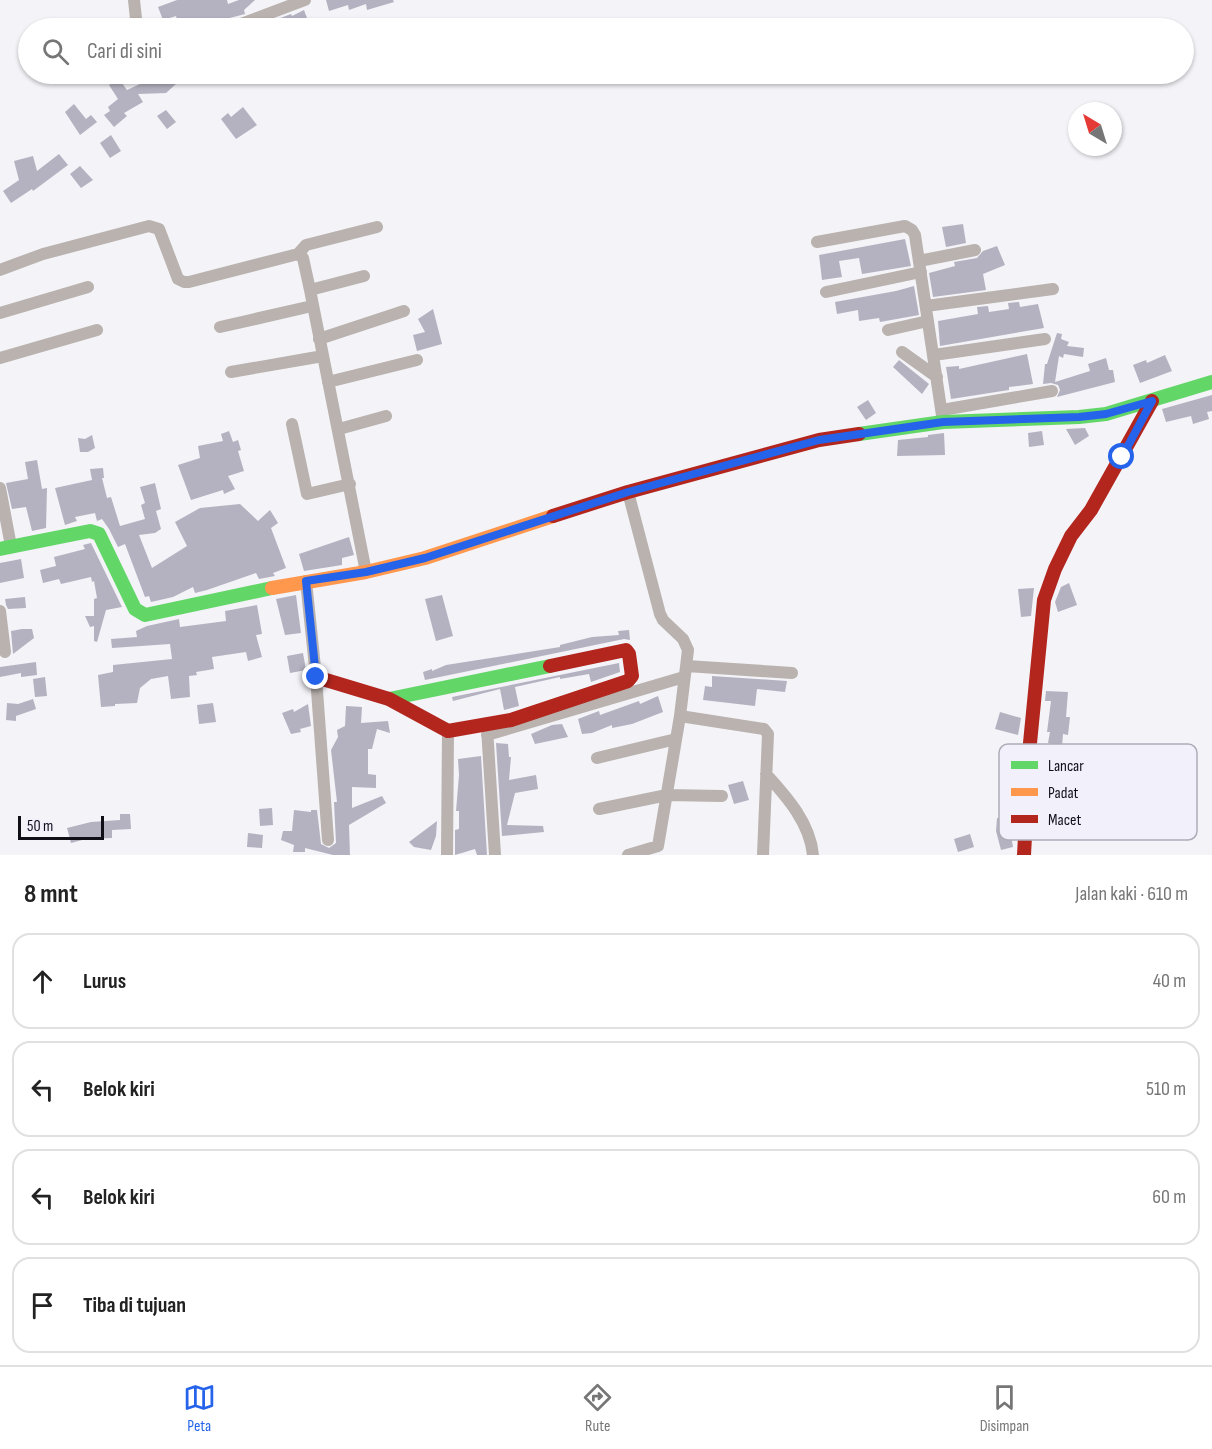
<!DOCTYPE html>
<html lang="id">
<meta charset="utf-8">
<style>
:root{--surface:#fff;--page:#f6f6f6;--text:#222;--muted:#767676;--line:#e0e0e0;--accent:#2563eb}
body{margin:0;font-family:"Sofia Sans Condensed",sans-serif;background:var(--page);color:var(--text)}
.compass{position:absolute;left:1068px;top:102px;width:54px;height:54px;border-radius:50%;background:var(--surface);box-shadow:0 2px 4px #0004;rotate:322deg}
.scale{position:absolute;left:18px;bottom:15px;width:86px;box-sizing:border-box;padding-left:6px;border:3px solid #100e17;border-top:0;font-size:16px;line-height:21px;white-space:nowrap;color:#100e17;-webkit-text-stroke:4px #f1f0fb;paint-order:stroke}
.stop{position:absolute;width:18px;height:18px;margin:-14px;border:4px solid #2563eb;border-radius:50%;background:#fff}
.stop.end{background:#2563eb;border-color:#fff;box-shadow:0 2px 6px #0008}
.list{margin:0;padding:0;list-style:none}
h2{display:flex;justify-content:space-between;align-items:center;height:78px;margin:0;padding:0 24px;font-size:26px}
h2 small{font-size:20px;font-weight:400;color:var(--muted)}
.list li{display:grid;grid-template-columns:39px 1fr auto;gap:18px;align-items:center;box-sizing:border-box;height:96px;margin:0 12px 12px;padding:0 12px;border:2px solid var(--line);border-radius:18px}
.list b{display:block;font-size:22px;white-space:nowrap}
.list em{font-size:20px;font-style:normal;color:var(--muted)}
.icon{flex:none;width:33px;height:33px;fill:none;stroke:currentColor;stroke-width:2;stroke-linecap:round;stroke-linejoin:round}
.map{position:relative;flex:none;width:1212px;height:855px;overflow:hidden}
.search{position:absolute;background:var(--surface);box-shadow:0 2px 4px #0004;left:18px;right:18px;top:18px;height:66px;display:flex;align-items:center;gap:15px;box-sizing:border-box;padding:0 21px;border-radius:33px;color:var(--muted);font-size:22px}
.sheet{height:510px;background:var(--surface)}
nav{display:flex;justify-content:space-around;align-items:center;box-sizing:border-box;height:84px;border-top:2px solid var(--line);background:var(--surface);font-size:16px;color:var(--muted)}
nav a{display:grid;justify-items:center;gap:3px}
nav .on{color:var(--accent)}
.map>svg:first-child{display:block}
</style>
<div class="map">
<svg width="1212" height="855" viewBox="0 0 1212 855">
<rect width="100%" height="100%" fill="#f3f3f8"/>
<path fill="#b4b2c0" d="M177,0H227L228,4L239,0H255L244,10L245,14L214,22L217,28H180L176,16L163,20L158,7Z
M326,0H393L394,2L367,10L366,4L349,10L348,5L329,11Z
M304,10L310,26L281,28L278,19L291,14L292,16Z
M149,74H167L176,84L166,93L138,94L143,102L124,113L127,116L114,127L104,115L110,111L108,107L118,99L109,85L119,79L127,90L151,79Z
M74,104L86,119L91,115L97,122L80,135L65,112Z
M243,107L257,125L236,139L221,119L228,113L231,117Z
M166,110L176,122L167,129L157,116Z
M111,135L121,151L110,158L100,143Z
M59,154L68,165L33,191L32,189L11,203L3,191L19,180L14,161L33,156L37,171Z
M80,166L93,180L81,188L70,174Z
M963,224L966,243L946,247L942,227Z
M905,239L911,266L862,274L859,258L839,261L842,277L822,280L819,255Z
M997,246L1005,265L983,274L986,290L933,297L929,273L955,266L954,262L977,258L983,251Z
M914,286L919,315L880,322L879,318L859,321L858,310L837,314L835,302L896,291Z
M1019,302L1020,307L1038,304L1044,328L940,346L938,321L978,314L977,307L988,306L989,312L1009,309L1008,303Z
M433,309L442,344L417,351L413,335L425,332L418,319Z
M1057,333L1062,334L1061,339L1069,342L1067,346L1084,348L1083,357L1064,354L1063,358L1059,356L1055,382L1090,371L1088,364L1106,358L1109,370H1113L1115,382L1057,397L1060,390L1058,385L1051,383L1043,384L1045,364H1047Z
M1027,354L1033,384L1009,387V390L951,399L946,367L959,366V369Z
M1165,355L1172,371L1140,383L1133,365L1146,360L1147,363Z
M899,360L929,384L922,394L893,367Z
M1212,395V411L1207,412L1209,419L1193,424L1191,416L1166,422L1162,409Z
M868,400L876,413L866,420L857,407Z
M1085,428L1089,436L1075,445L1066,429Z
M229,431L233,442L238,440L241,450L238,451L244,471L228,476L235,489L224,494L223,490L191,500L178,465L200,458L198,446L223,441L221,434Z
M1042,431L1044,445L1029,447L1028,433Z
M944,433L945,455L897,456L898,440L928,437V435Z
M92,435L95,448L88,452H80L78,438L85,439Z
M37,460L42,489L47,488L46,528L32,531L26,507L12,509L6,483L28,479L25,462Z
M103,468L104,478H102L107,498L111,497L120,526L145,519L141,505L145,503L140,487L155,483L161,509L156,511L161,529L155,533L139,535L152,568L187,546L175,522L200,508L240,504L258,521L270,510L278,523L271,528L286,568L273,573L275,576L259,579L256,573L207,590L195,593L193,587L173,597L151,602L149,596L145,597L125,544L118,547L109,529L102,519L97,521L95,513L75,517L77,521L65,525L55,488L92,480L90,469Z
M349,537L354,555L342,558V565L304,571L299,554Z
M91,543L122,607L106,610L97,642L94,641V626L90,627L85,616H94V599L97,598L94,581L92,582L91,577L61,584L59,579L43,583L40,570L56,566L54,557L85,549L83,545Z
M21,559L24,578L0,583V563Z
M1069,583L1077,605L1058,612L1055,602L1061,587Z
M1034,588L1031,616L1021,617L1018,589Z
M296,595L301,633L285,635L276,599Z
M442,595L453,636L436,641L425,599Z
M25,597L26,608L8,609L6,605L5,599Z
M257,605L262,634L256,635L262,657L248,661L246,652L212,657L214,669L196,672L197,675L189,676L190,697L171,699L168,676L151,679L140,688L137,703L115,704V706L101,707L98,675L113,672V665L172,659L170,644L112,648L111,639L137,637L136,631L147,626L179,619L180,627L226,621L225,611Z
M22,629H32L34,638L13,654L11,631Z
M629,630L630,640L624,639L425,680L423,672L432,669V671L446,665L560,647V645L592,637L619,635L618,631Z
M303,653L306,670L290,673L287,656Z
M36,662L37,675L21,677V673L0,677V667Z
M619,663L620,672L591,682L589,674L560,679V677L515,687L519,706L508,709L504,710L500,689L453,701L452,697Z
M712,676L787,681L785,692L757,689L755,706L703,700L705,686L712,687Z
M45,677L47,696L35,697L33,679Z
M1046,691L1068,692L1066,717H1070L1068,735L1063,734L1062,747L1048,743L1050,732H1047L1051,701H1045Z
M658,696L663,712L632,724L612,728V725L592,733L582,734L578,719L599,711L600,715L639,701L640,704Z
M33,699L36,709L16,716V721L6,720L7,703L18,704Z
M213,703L216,722L199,724L197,705Z
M308,704L311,726L300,729L301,732L291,734L282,713L293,709L294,712Z
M346,706L362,707L361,723L388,721L390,733L377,729L372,749H368V774L376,775V788L352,787V808L382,796L386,803L349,825L350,855H333L305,848V852H293L294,845L281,840L283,831H292L294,810L311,812V810H317L321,844L329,848L336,843L334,802H337L331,750L338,737L337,730L345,726Z
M1000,712L1021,718L1018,735L995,729Z
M562,724L568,737L535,744L531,734L552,725Z
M496,743L508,744L509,757H511L509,780L536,775L538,789L515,793L507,825L543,826L544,832L502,836Z
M481,756L487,855H477L475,849L455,855V830L459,829V811H456L459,775L458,759Z
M743,781L749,800L734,804L728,785Z
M272,808L273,825L260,826L259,809Z
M120,814H130L131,829L112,830V838L86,839L71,843L67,828L91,822L120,820Z
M997,818L1015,820L1014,830H1010L1013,847L1001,850L996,831Z
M437,821L436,836L431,850L414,847L409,842Z
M248,833L263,835L262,848L247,847Z
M970,834L974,847L958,852L954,839Z"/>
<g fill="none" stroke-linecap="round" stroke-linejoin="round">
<path stroke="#b9b2ae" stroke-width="12" d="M134,0L137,28
M230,28L305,0
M817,242L905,226L912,230L915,235L943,422
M298,254L303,258L310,290L366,572
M919,261L975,250
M0,270L43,254L149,226L159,229L178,279L184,282H189L298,254L306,245L377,227
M310,290L364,276
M826,292L921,272
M926,306L1053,289
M0,313L88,287
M220,327L312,306
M888,330L928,321
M319,339L404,311
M902,352L937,377
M934,355L1045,339
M0,358L97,330
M231,372L323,356
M328,382L417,360
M942,410L1052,391
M292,424L307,494L350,484
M339,429L386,416
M0,488L11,546
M306,581L316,677L328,840
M0,611L5,652
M687,666L792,673
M680,716L764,729L768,734L763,855
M487,728L495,855
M487,735L684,677
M597,758L676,739
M766,774C787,797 810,823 813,855
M599,809L667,795L722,796
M447,855L448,731
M628,855L658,846L680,716L688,650L683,639L663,620L660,614L628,492"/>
<path stroke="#63d668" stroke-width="14" d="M859,434L943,422L1079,417L1106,414L1212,382
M0,549L90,531L99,534L135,609L145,615L272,588
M389,699L550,666"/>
<path stroke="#ff974d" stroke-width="14" d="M272,588L366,572L425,558L553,516"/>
<path stroke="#b3261e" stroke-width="14" d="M553,516L628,492L819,440L859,434
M316,677L389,699L448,731L511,720L628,681L632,676L629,654L626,650L550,666
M1024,855L1030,743L1044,600L1055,569L1071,536L1091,510L1152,401"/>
</g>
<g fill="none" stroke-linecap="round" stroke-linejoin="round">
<path stroke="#2563eb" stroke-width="8" d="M316,677L306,581L366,572L425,558L628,492L819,440L943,422L1079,417L1106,414L1152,401L1122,457"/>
</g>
<rect x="999" y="744" width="198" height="96" rx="9" fill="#f1f0fb" stroke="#aeacb7" stroke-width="1.5"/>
<rect x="1011" y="761" width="27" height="8" fill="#63d668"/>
<rect x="1011" y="788" width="27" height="8" fill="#ff974d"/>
<rect x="1011" y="815" width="27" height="8" fill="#b3261e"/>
<g font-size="16" fill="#100e17">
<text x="1048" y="771">Lancar</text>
<text x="1048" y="798">Padat</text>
<text x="1048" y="825">Macet</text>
</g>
</svg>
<svg class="compass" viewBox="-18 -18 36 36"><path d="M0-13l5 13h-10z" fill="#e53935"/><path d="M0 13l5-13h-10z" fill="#767676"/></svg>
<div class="scale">50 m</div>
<div class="stop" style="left:1122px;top:457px"></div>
<div class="stop end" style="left:316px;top:677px"></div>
<div class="search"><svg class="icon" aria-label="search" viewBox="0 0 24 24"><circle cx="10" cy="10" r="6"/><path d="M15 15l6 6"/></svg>Cari di sini</div>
</div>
<section class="sheet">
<h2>8 mnt<small>Jalan kaki · 610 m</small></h2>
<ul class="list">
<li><svg class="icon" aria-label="ahead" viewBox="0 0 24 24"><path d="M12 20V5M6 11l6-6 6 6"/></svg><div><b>Lurus</b></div><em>40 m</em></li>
<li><svg class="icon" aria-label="left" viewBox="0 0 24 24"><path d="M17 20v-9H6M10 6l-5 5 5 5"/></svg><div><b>Belok kiri</b></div><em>510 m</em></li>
<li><svg class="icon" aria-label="left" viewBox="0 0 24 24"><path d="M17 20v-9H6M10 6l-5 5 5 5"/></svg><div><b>Belok kiri</b></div><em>60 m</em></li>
<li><svg class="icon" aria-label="arrive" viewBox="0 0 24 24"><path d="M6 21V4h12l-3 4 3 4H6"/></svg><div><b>Tiba di tujuan</b></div></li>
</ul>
</section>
<nav>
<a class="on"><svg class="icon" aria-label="map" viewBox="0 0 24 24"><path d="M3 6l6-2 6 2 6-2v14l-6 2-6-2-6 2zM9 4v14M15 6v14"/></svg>Peta</a>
<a><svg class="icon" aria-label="directions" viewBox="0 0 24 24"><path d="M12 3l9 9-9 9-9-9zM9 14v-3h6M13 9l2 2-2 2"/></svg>Rute</a>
<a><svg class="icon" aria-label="saved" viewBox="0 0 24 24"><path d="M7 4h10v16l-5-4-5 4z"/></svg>Disimpan</a>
</nav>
